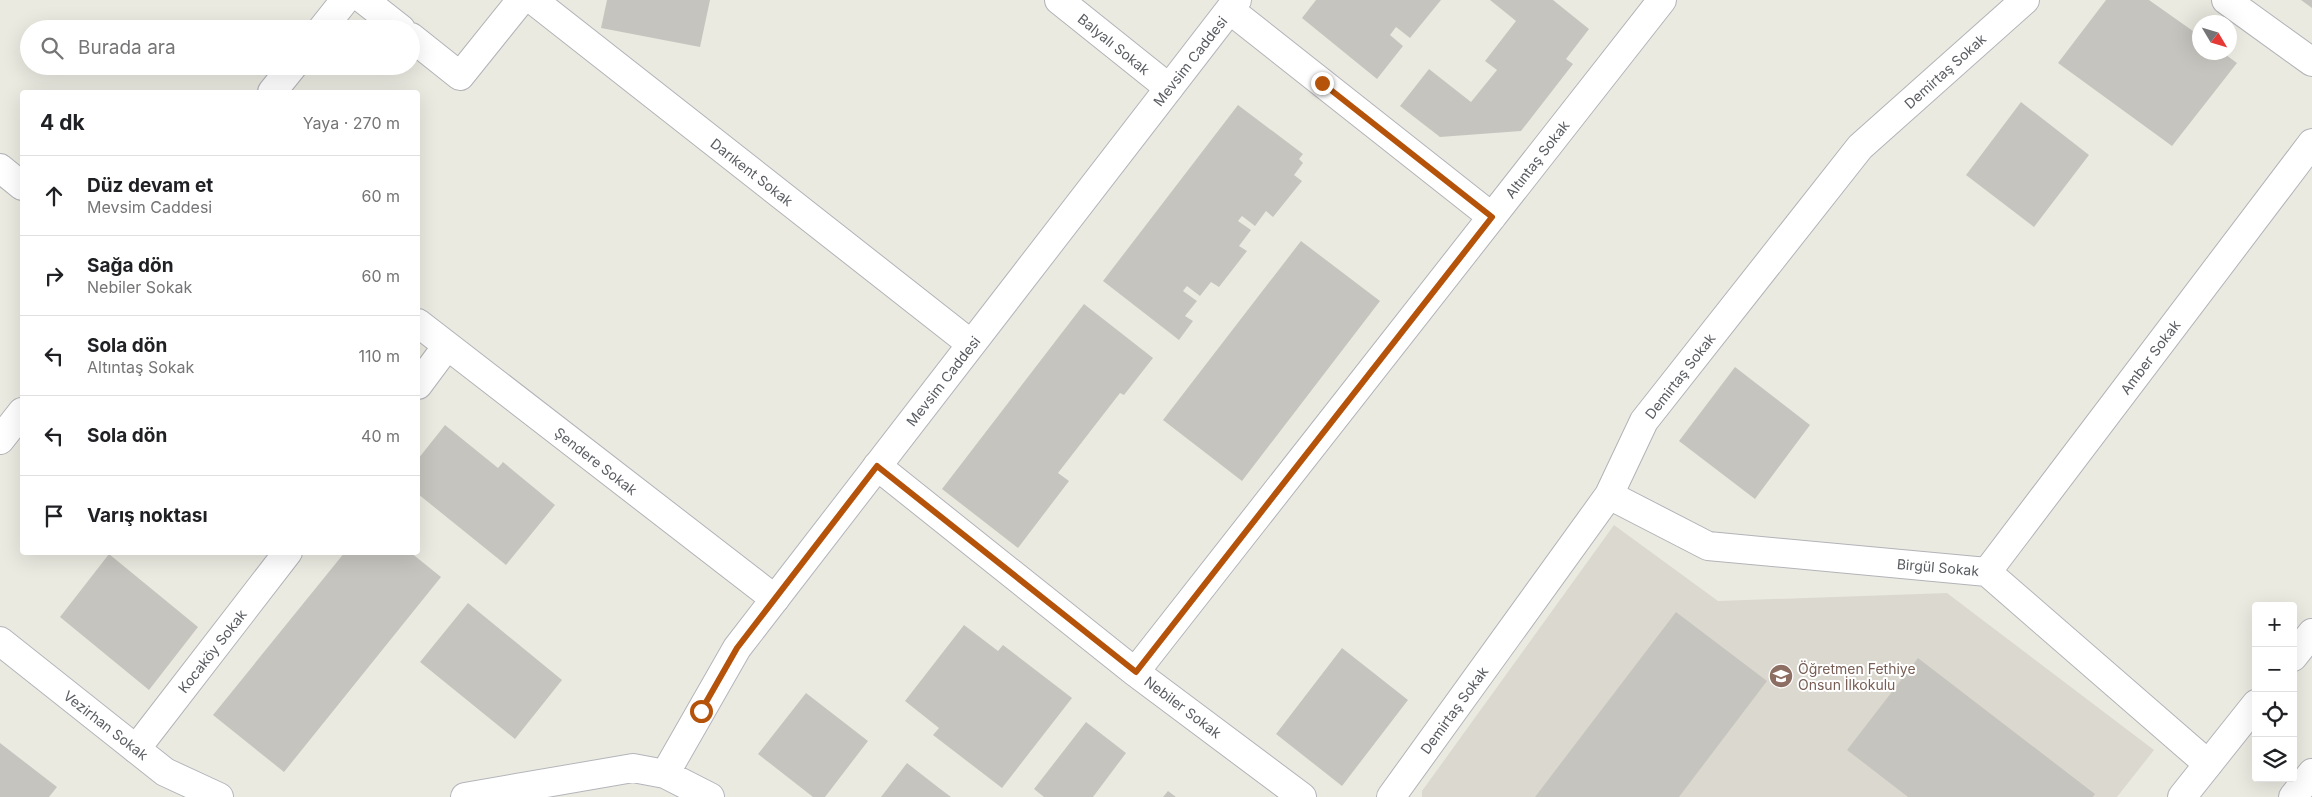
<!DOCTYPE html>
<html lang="tr">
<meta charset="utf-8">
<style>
:root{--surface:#fff;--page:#f2f2f2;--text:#202124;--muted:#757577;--line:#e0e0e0}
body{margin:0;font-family:Inter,sans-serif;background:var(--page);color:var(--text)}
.controls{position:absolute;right:15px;bottom:15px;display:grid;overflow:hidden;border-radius:5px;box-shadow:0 5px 20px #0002}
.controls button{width:45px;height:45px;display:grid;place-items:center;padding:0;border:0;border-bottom:1px solid var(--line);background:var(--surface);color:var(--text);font:25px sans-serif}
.compass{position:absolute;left:2192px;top:15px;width:45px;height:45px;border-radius:50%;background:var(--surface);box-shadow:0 5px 20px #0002;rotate:128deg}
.stop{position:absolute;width:15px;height:15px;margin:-11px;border:4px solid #b45309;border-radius:50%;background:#fff}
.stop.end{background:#b45309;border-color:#fff;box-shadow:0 1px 5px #0008}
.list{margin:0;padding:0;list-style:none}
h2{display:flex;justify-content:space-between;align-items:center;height:65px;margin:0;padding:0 20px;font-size:21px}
h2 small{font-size:16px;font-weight:400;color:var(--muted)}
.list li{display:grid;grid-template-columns:32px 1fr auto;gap:15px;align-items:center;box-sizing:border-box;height:80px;padding:0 20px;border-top:1px solid var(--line)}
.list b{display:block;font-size:19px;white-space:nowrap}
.list p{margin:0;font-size:16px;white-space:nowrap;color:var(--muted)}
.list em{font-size:16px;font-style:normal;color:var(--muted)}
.icon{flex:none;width:28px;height:28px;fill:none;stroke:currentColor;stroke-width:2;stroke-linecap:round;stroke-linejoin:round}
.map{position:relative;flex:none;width:2312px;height:797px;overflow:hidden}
.search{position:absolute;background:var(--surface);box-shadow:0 5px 20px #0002;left:20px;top:20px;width:400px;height:55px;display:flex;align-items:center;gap:12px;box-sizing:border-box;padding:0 18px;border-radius:28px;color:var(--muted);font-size:19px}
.panel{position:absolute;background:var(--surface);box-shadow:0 5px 20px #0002;left:20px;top:90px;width:400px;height:465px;border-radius:5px}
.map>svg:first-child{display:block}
</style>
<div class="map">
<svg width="2312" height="797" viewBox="0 0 2312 797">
<rect width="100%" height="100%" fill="#ebeae1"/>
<path fill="#dbd9cf" d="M1614,525L1718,601L1947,593L2154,750L2117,797H1422V791Z"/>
<path fill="#c6c4be" d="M607,0H710L700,47L601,28Z
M1316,0H1441L1410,38L1396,27L1390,35L1403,46L1377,79L1302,18Z
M1490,0H1553L1589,29L1566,59L1573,64L1521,131L1440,137L1400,106L1429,69L1471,102L1497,70L1485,61L1516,21Z
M2106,0H2149L2200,36V52H2222L2237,63L2172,146L2058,63Z
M2301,0H2312V8Z
M2021,102L2089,155L2034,227L1966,175Z
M1238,105L1303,154L1299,159L1303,163L1294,175L1302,181L1273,217L1266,211L1255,226L1242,216L1238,221L1251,230L1239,246L1247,251L1219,287L1211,282L1200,296L1187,286L1183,291L1197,301L1185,316L1193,321L1179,340L1103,281Z
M1301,241L1380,301L1242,481L1163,420Z
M1084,304L1153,358L1124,395L1120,393L1058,473L1069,481L1018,548L942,489Z
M1735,367L1810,425L1755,499L1679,441Z
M445,425L498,468L503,462L555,505L506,565L418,494V459Z
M345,552H410L441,577L284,772L213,715Z
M109,554L198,627L149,690L60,617Z
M468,603L562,680L515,739L420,662Z
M1676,612L1767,681L1679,797H1535Z
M964,625L998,651L1003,645L1072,698L1002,788L933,735L939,728L905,701Z
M1342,648L1408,700L1342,786L1276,734Z
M1918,658L2095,794L2093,797H1908L1847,750Z
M806,693L868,741L825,797H813L758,754Z
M1086,722L1126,753L1093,797H1044L1034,789Z
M0,743L57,787L49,797H0Z
M907,763L939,788L951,797H881Z
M1168,791L1176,797H1163Z"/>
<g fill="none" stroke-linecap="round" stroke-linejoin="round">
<g stroke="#b2b3b8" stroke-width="30">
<path id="street" d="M364,0L401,29
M533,0L971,344
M1059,0L1169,88
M2226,0L2312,62
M1230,10L1492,217
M322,29L345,0
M411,37L460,76L521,0
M272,92L293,66
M0,168L22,186
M418,323L775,599
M418,385L447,346
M0,440L22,412
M877,466L1135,672L1302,797
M1609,495L1708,546L1987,572L2208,764
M1987,572L2312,143
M1135,672L1662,0
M136,749L288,552
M1391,797L1609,495L1644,421L1860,147L2025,0
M2293,797L2312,773"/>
</g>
<g stroke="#b3b5bb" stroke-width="30">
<path id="secondary" d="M0,641L165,772L219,797
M2293,657L2312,633
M665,774L737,648L1237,0
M465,797L633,768L665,774L710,797
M2182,797L2256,704"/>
</g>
<use href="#street" stroke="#fff" stroke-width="28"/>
<use href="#secondary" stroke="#fff" stroke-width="28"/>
</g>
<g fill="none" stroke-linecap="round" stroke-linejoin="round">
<path stroke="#b45309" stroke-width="6" d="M701,711L737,648L877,466L1136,672L1492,217L1322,83"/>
</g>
<defs>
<g id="school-disc" transform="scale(1.25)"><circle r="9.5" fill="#8d6e63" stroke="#fff"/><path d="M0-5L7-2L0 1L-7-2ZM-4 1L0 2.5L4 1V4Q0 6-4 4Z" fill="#fff"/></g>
</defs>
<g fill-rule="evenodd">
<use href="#school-disc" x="1781" y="676"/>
</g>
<g text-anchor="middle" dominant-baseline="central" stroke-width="4" stroke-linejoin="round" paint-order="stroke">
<g font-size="14" fill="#595c61" stroke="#fff">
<text transform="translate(1114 44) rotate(39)">Balyalı Sokak</text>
<text transform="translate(1190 61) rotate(-52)">Mevsim Caddesi</text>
<text transform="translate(1945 71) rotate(-42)">Demirtaş Sokak</text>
<text transform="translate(1537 159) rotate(-52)">Altıntaş Sokak</text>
<text transform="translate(752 172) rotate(38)">Darıkent Sokak</text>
<text transform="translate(2150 357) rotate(-53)">Amber Sokak</text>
<text transform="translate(1680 376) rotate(-52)">Demirtaş Sokak</text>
<text transform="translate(943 381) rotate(-52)">Mevsim Caddesi</text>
<text transform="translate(596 461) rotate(38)">Şendere Sokak</text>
<text transform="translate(1938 567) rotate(5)">Birgül Sokak</text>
<text transform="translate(212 651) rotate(-52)">Kocaköy Sokak</text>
<text transform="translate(1183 707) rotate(37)">Nebiler Sokak</text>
<text transform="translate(1454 710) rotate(-54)">Demirtaş Sokak</text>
<text transform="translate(106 725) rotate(38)">Vezirhan Sokak</text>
</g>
<g font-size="14" fill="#785e54" stroke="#fff" text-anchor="start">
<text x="1798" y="668">Öğretmen Fethiye<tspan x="1798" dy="16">Onsun İlkokulu</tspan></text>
</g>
</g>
</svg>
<div class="controls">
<button>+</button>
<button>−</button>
<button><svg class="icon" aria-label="locate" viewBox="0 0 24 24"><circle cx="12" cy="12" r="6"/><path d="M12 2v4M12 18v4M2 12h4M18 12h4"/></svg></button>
<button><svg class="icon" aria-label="layers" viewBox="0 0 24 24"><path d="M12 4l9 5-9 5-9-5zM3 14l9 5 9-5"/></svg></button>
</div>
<svg class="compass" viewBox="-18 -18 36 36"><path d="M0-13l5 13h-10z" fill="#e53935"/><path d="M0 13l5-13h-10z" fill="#757577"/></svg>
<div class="stop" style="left:701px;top:711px"></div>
<div class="stop end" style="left:1322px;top:83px"></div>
<div class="search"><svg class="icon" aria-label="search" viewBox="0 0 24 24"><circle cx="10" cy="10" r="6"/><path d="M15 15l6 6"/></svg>Burada ara</div>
<section class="panel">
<h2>4 dk<small>Yaya · 270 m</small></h2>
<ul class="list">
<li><svg class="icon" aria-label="ahead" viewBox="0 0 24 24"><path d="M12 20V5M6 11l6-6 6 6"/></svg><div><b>Düz devam et</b><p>Mevsim Caddesi</p></div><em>60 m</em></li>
<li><svg class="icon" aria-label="right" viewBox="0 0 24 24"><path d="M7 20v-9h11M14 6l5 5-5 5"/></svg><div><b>Sağa dön</b><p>Nebiler Sokak</p></div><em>60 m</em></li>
<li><svg class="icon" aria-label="left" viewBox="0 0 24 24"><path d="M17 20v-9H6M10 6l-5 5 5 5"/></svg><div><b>Sola dön</b><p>Altıntaş Sokak</p></div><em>110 m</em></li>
<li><svg class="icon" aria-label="left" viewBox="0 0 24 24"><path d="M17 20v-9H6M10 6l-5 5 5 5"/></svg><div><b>Sola dön</b></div><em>40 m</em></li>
<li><svg class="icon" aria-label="arrive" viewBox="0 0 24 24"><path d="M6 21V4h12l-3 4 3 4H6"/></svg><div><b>Varış noktası</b></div></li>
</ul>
</section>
</div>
